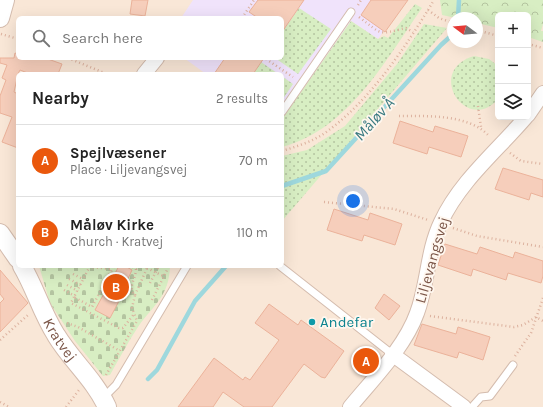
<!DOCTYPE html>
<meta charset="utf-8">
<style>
:root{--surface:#fff;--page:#f2f2f2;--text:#222;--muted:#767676;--line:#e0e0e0;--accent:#ea580c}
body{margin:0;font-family:Karla,sans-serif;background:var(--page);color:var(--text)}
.controls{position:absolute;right:12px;top:12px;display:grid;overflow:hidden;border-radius:6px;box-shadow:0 4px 16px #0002}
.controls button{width:36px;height:36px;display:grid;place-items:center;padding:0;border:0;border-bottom:1px solid var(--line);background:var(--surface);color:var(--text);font:20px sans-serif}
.compass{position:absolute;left:447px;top:12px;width:36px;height:36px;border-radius:50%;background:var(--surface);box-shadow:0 4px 16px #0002;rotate:286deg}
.you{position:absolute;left:353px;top:201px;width:14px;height:14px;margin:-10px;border:3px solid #fff;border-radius:50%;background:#1a73e8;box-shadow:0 0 0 6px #1a73e833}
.badge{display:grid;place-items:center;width:26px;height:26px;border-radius:50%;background:var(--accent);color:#fff;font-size:13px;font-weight:700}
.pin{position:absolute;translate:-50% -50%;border:2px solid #fff;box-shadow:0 1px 4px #0006}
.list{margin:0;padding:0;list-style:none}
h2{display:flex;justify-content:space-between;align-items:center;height:52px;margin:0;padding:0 16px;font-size:17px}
h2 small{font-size:13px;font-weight:400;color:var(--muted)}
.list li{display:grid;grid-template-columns:26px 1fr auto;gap:12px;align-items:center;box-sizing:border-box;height:72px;padding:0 16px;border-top:1px solid var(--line)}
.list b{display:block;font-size:15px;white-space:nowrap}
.list p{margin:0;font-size:13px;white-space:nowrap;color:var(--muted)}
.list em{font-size:13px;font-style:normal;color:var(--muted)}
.icon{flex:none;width:22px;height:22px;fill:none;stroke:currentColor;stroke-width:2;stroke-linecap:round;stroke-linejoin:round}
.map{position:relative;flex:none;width:543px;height:407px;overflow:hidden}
.search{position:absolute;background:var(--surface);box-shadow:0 4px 16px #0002;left:16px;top:16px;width:268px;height:44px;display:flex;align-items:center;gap:10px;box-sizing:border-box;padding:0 14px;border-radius:6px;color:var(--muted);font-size:15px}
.panel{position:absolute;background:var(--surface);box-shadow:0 4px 16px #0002;left:16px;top:72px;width:268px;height:196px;border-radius:6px}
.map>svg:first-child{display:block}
</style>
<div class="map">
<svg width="543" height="407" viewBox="0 0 543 407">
<defs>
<pattern id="green-dots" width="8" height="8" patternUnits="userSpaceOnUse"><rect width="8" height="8" fill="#d8eec3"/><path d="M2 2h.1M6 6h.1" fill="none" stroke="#b4c4a0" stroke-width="1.8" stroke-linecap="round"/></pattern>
<pattern id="forest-crowns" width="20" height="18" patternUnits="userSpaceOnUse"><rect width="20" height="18" fill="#d8eec3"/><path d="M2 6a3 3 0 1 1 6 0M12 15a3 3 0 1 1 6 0" fill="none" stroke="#b4c4a0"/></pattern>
<pattern id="cemetery-stones" width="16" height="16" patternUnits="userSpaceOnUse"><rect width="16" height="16" fill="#d8eec3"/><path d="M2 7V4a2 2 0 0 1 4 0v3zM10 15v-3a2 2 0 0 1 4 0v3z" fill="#b4c4a0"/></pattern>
</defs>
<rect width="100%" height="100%" fill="#fef3e7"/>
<path fill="#f9e7d7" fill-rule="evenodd" d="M0,0H543V407H0ZM498,15H528V117H498ZM18,18H282V58H18ZM453,18H477V42H453ZM18,74H282V266H18Z"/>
<path fill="#f0e3fb" d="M193,0H405L378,39L351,21L282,119V74H206L184,58H282V18H181Z"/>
<path fill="url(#green-dots)" d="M415,4L422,8C385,61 349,129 282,147V119L351,21L378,39L384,36L388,38Z
M299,8L331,29L298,74L275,58H282V32Z
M424,24L447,28L282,221V156L307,150L345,126L397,64Z
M474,56L489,59L498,66V99C467,135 424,71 474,56Z
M261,62L277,73L276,74H253Z
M283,77L293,84L282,100V78Z"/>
<path fill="url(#forest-crowns)" d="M440,0H543V24L541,31H543V42L528,37V15H498V28L477,23V18H456L442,15Z"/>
<path fill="url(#cemetery-stones)" d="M39,266H170C169,297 154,304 138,327C128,342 119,359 110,375L103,376L75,341L50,303Z"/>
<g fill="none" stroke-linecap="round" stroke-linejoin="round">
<path stroke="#9ed8dd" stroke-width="4.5" d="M458,18L459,0
M282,186L326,171L441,45L452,35L453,31
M148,379L157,370L195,301L226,266"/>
</g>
<path fill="#f6cebb" stroke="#ebb29a" d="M132,0H148L145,16L130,14Z
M258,0H304L282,32V18H258L249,12Z
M371,0H408L385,32L361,15Z
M15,53L18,54V58H45L62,64L58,74H30L20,70L18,74L14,92L18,94V148L2,142L12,117L0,113V96L6,80L2,78L7,65L0,63V58H14Z
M225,58H264L253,74H214Z
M400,121L433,132L435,126L468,136L461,157L429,147L427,154L393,143Z
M503,168L543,180V197L531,193L529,200L495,189Z
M334,209L368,220L370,213L402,224L395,245L364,235L362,241L327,230Z
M445,244L477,254L480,247L513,258L515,252L543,261V276L541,283L508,273L506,280L473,269L471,276L438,265Z
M119,266H125L132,270L127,281L129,282L110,318L95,310Z
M0,270L28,303L0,332V303L4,299L0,294Z
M384,294L400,306L389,320L375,308Z
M269,304L298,325L301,320L344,351L325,378L321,377L304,364L272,407H244L223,392L213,407H178L214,358L243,380L245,377L250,380L279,340L255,323Z
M422,324L456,334L458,327L490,337L483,360L459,352L457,358L414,345Z"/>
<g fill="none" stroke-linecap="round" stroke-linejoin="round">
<g stroke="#d4bcae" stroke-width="9">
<path id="service" d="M282,112L351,12
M280,266L392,354
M103,398L116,385L187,266
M472,407L481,397L490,396L513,365"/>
</g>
<g stroke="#d4bcae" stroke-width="16">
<path id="minor" d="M144,74L157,58
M528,115L543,93
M392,354L464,407
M350,407C373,379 405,347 417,313C428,284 427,251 441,222C460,181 497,151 526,117"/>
</g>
<g stroke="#d4bcae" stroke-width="20">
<g id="tertiary">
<path d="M0,18L5,0"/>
<path d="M0,233L18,259"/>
<path id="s1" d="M22,266C35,288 42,313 56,335C71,360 95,380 107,407"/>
</g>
</g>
<path stroke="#dcb19e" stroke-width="2.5" stroke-dasharray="1 3" stroke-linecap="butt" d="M358,5L361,0
M428,10L439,18L453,23
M359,17C383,35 377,35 406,28L413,32
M242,18L254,0
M477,30L498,36
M1,34L18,39
M528,44L543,48
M68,58L107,74
M266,59L293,77
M478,106L481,127
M399,116C427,116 469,114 489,136
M282,151C298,146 315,141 329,130C372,98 407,45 434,0
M510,153L521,161L543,164
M324,202L394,209L428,220
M453,228L477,236L543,247
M81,266L112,269
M90,266L74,297L92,307L114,266
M147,268L163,276
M73,274L83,279
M69,279L81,285
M150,283L159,266
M67,285L78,291
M64,290L75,296
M135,295L148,266
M74,297L71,303L119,328H123L134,314
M152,300L168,268
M430,316L514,327L523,325L536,317L543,321
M67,323L78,327L120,351
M0,340L28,315
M515,356L531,333L543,298
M106,375L137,321L132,308L135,295C127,287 136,279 136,269L131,266
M0,402L9,407
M66,407L79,390"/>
<use href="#service" stroke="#fff" stroke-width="7"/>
<use href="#minor" stroke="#fff" stroke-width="14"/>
<use href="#tertiary" stroke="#fff" stroke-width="18"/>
</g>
<circle fill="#0f9aa8" stroke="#fff7ef" stroke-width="1.5" cx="312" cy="322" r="4"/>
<g text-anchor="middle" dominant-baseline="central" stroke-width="3.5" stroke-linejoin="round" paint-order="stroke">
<g font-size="15" fill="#7b5648" stroke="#fff7ef">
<text transform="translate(432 260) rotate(-74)">Liljevangsvej</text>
<text stroke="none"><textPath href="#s1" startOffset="83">Kratvej</textPath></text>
</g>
<g font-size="15" fill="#0d838f" stroke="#fff7ef" text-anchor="start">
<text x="320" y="322">Andefar</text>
</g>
<g font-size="16" font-style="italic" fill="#3a7b82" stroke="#fff7ef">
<text transform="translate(374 119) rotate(-48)">Måløv Å</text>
</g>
</g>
</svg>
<div class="controls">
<button>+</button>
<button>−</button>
<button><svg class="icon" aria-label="layers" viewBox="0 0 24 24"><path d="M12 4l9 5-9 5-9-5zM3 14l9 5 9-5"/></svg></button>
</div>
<svg class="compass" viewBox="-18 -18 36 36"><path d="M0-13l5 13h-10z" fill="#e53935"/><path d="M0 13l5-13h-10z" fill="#767676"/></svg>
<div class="you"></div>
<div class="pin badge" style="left:366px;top:361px">A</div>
<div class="pin badge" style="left:116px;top:287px">B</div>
<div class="search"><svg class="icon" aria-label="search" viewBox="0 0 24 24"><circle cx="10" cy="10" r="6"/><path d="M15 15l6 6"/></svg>Search here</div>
<section class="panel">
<h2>Nearby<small>2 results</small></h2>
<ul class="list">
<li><span class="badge">A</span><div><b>Spejlvæsener</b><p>Place · Liljevangsvej</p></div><em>70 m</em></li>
<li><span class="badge">B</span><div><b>Måløv Kirke</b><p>Church · Kratvej</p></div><em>110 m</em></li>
</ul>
</section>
</div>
